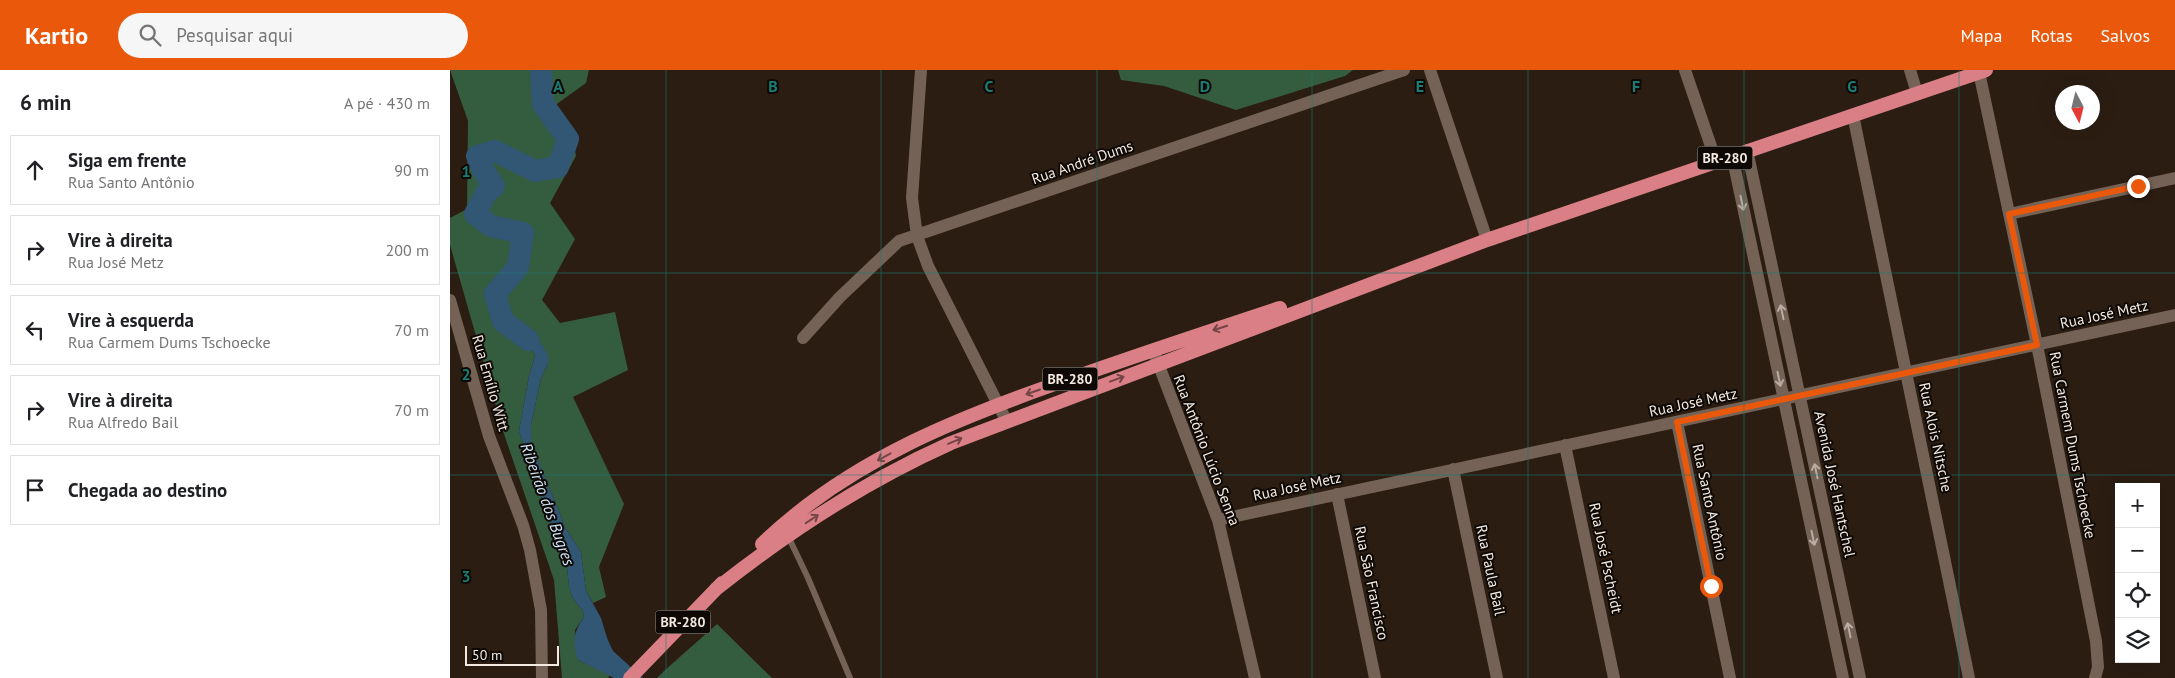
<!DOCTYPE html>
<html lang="pt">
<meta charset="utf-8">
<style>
:root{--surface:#fff;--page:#f6f6f6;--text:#202124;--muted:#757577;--line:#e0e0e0;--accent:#ea580c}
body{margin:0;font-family:"PT Sans",sans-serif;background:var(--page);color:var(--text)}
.controls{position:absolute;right:15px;bottom:15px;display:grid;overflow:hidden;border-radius:0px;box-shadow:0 5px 20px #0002}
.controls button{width:45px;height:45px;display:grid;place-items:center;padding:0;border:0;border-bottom:1px solid var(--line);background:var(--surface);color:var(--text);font:25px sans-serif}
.compass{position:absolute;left:1605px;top:15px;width:45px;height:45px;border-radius:50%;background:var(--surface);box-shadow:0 5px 20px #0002;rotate:173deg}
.scale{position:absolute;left:15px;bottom:12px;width:94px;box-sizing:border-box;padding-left:5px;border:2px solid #f3e9e1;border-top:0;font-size:14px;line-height:18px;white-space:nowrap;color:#f3e9e1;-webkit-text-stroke:4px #0f0905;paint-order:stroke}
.stop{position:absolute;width:15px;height:15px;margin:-11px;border:4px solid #ea580c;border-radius:50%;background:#fff}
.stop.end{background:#ea580c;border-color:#fff;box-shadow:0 1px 5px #0008}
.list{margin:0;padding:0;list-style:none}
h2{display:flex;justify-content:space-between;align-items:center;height:65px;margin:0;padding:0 20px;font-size:21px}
h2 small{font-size:16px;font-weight:400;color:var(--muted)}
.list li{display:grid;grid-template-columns:32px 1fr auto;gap:15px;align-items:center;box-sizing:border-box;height:70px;margin:0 10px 10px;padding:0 10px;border:1px solid var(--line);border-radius:0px}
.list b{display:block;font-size:19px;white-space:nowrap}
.list p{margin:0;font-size:16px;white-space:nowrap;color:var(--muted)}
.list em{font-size:16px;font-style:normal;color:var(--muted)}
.icon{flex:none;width:28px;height:28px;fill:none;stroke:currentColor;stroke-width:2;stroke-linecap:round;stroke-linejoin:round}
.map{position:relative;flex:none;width:1725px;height:608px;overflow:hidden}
header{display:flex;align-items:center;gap:30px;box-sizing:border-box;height:70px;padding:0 25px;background:var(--accent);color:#fff}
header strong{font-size:24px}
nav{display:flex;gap:28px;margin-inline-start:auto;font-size:18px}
.search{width:350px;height:45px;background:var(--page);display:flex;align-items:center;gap:12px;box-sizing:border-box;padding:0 18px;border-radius:28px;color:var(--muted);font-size:19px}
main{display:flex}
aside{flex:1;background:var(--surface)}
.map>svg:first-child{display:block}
</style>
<header>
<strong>Kartio</strong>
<div class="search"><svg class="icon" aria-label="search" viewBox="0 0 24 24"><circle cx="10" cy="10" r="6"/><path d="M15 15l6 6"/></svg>Pesquisar aqui</div>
<nav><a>Mapa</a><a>Rotas</a><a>Salvos</a></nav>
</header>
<main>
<aside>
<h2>6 min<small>A pé · 430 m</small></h2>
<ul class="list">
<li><svg class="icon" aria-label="ahead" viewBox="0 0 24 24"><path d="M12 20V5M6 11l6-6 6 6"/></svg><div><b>Siga em frente</b><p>Rua Santo Antônio</p></div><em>90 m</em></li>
<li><svg class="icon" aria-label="right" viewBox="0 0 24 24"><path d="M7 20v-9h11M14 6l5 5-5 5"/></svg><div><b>Vire à direita</b><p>Rua José Metz</p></div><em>200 m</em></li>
<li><svg class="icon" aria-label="left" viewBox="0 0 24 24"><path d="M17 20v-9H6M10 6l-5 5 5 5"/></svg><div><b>Vire à esquerda</b><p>Rua Carmem Dums Tschoecke</p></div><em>70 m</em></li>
<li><svg class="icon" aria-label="right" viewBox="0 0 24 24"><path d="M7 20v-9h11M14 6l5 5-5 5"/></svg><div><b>Vire à direita</b><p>Rua Alfredo Bail</p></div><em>70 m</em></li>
<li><svg class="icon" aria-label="arrive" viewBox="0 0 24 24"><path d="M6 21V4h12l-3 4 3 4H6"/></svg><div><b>Chegada ao destino</b></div></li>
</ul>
</aside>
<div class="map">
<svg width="1725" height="608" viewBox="0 0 1725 608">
<rect width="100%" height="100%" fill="#2b1d12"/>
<path fill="#345c3f" d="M0,0H139L136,13L104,36L122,64L126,86L100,133L125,169L92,230L110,253L165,242L178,300L123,327L174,434L149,497L156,527L143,533L136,521L131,482L116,459L81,373V355L91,308L98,294V285L71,270L80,276L85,286L79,306L69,361L99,450L115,480L119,516L122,527L133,541L134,547L125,560L128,590L160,605L158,608H112L104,510L54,364L0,175V148L17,139L18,51Z
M668,0H903L895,6L786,40L714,16L671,10Z
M267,554L322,608H207L214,601Z"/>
<path fill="#315775" d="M53,251L76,260L88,268L98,285V294L91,308L81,355V373L116,459L131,482L136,521L151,548L157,568L163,581L193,608H164L128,590C122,572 123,563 134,547L133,541L122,527L119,516L115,480L99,450L69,361L79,306L85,286L80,276Z"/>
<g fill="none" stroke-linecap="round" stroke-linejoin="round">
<path stroke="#315775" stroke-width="22" d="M78,270L53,251L45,224L68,197L73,163L41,156L25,144L36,123L44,116L33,100L27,86L45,81L85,101L108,97L118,69L93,34L91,0"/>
<path stroke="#736255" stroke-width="6" d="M338,466L358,508L400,608"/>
<path stroke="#736255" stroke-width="12" d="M471,0L462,128L467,166L478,196L556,350
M980,0L1037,170
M1235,0L1266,91
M1460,0L1467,23
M1529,2L1587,275L1646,571L1648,597L1645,608
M1403,45L1519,608
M1297,80L1410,608
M1282,85L1393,608
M1559,144L1725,108
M0,230L39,366L73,455L80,480L91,540L92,608
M353,268L390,227L449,171L954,0
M703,280L768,450L805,608
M1227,352L1280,608
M1115,375L1164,608
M1003,399L1047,608
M887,424L925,608
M768,450L1725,245"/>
<path stroke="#da7f86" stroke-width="14" d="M312,474C401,388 517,344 631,305C697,282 763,260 830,238
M266,519C339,461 416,411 501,373L1037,170L1536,0
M180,608L272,513"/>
</g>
<defs><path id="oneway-shaft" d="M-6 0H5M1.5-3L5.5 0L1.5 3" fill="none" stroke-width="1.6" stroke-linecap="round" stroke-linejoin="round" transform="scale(1.25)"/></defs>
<g stroke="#b9aca2">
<use href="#oneway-shaft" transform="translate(1292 133) rotate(78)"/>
<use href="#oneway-shaft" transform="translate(1332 242) rotate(-102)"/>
<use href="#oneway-shaft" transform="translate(1329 309) rotate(78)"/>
<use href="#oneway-shaft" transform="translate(1366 401) rotate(-102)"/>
<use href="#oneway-shaft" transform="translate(1363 468) rotate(78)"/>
<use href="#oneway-shaft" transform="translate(1399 560) rotate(-102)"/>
</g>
<g stroke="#744446">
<use href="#oneway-shaft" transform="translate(770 258) rotate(162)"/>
<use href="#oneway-shaft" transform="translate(667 309) rotate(-20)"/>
<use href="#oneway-shaft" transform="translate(583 322) rotate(161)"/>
<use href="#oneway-shaft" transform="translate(505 371) rotate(-23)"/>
<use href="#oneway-shaft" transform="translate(434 387) rotate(151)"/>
<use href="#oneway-shaft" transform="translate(362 449) rotate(-33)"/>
</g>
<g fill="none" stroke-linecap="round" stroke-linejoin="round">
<path stroke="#ea580c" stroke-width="6" d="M1261,516L1227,352L1587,275L1559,144L1688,116"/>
</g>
<path fill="none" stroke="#1a7c74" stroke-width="1" stroke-opacity="0.55" d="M216,0V608M431,0V608M647,0V608M862,0V608M1078,0V608M1294,0V608M1509,0V608M0,203H1725M0,405H1725"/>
<g text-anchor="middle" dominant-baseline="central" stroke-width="4" stroke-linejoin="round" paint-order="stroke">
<g fill="#0f0905" stroke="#afa69f" stroke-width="1">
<rect x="1247.5" y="76.5" width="55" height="23" rx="4"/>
<rect x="592.5" y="297.5" width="55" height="23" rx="4"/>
<rect x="205.5" y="540.5" width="55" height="23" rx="4"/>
</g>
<g font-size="14" font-weight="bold" fill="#f3e9e1">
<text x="1275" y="88">BR-280</text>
<text x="620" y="309">BR-280</text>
<text x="233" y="552">BR-280</text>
</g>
<g font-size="15" fill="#f3e9e1" stroke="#0f0905">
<text transform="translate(632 92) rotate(-19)">Rua André Dums</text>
<text transform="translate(1654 244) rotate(-12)">Rua José Metz</text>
<text transform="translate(41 313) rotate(74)">Rua Emílio Witt</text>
<text transform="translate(1243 332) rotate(-12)">Rua José Metz</text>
<text transform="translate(1486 367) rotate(78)">Rua Alois Nitsche</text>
<text transform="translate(1623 375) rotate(79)">Rua Carmem Dums Tschoecke</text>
<text transform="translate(757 380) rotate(69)">Rua Antônio Lúcio Senna</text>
<text transform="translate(1385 414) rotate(78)">Avenida José Hantschel</text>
<text transform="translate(847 416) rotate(-12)">Rua José Metz</text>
<text transform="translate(1260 432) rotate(78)">Rua Santo Antônio</text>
<text transform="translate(1156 488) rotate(78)">Rua José Pscheidt</text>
<text transform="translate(1041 500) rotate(78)">Rua Paula Bail</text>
<text transform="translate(922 513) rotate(78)">Rua São Francisco</text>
</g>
<g font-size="16" font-style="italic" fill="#cce5f9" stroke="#0f0905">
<text transform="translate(98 434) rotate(70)">Ribeirão dos Bugres</text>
</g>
</g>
<g font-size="16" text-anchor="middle" font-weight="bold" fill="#1a7c74" stroke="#0f0905" stroke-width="4" stroke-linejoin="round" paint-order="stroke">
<text x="108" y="22">A</text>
<text x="323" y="22">B</text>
<text x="539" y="22">C</text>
<text x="755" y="22">D</text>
<text x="970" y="22">E</text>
<text x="1186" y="22">F</text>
<text x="1402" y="22">G</text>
<text x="16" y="107">1</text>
<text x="16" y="310">2</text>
<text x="16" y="512">3</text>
</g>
</svg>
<div class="controls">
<button>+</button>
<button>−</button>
<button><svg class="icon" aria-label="locate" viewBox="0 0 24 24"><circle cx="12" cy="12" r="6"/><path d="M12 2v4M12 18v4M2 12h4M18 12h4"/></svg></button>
<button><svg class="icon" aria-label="layers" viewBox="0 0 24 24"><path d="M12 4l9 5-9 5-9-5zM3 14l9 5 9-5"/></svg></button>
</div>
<svg class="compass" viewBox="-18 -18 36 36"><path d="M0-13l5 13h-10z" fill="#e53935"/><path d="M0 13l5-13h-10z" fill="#757577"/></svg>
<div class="scale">50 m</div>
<div class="stop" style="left:1261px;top:516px"></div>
<div class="stop end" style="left:1688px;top:116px"></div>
</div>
</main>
